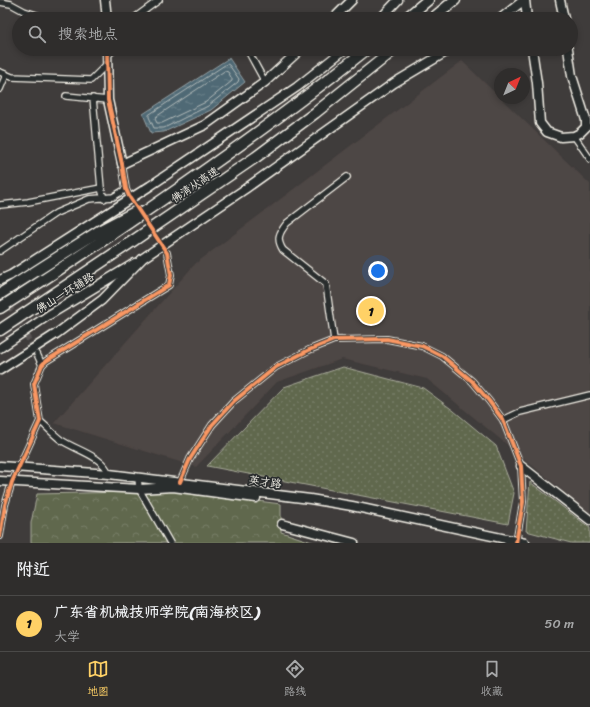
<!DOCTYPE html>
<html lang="zh">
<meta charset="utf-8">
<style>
:root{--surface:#2f2d2c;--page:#3b3938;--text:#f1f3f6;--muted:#a7a8a9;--line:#4a4948;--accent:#ffd166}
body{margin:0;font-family:Sriracha,"LXGW WenKai TC",sans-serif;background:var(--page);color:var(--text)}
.compass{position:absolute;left:494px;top:68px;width:36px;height:36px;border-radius:50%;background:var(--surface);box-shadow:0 2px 6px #0003;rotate:43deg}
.you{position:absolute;left:378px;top:271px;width:14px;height:14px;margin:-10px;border:3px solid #fff;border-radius:50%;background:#1a73e8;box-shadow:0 0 0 6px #1a73e833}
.badge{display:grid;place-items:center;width:26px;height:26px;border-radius:50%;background:var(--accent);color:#111;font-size:13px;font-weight:700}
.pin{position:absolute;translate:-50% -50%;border:2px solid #fff;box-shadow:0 1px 4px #0006}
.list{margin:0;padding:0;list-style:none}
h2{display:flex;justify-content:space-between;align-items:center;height:52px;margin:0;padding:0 16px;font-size:17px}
h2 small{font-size:13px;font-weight:400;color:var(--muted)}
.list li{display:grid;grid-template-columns:26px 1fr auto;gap:12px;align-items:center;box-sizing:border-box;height:56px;padding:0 16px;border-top:1px solid var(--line)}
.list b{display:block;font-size:15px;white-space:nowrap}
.list p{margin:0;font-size:13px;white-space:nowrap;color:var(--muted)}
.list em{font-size:13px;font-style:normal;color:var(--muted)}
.icon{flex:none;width:22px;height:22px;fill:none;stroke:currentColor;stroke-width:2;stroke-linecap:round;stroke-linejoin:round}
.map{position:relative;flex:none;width:590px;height:543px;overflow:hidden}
.search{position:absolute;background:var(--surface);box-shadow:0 2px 6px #0003;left:12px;right:12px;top:12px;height:44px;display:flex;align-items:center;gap:10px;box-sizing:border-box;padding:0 14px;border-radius:22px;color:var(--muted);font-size:15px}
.sheet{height:108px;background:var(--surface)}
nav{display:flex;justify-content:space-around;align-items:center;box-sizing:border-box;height:56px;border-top:1px solid var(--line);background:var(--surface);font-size:11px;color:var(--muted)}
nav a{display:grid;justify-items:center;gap:2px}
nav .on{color:var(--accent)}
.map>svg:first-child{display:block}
</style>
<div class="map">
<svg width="590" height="543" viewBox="0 0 590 543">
<defs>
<pattern id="grass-dots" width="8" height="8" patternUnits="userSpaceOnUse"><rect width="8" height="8" fill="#60684e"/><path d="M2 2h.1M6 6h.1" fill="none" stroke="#777e68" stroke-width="1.8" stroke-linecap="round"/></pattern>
<pattern id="forest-crowns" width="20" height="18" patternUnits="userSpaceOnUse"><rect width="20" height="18" fill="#60684e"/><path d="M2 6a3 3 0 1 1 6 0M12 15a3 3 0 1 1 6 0" fill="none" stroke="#777e68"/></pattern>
<pattern id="water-ripples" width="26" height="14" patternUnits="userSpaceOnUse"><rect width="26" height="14" fill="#506975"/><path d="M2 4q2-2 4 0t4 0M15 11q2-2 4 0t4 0" fill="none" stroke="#6a7f89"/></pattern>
</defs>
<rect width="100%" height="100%" fill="#3f3c3b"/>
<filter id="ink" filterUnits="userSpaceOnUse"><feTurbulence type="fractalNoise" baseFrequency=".025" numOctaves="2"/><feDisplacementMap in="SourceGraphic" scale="8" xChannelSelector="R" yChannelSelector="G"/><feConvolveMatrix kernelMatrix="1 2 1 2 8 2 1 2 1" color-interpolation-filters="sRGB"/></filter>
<g filter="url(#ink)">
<path fill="#4e4644" d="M462,61L590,184V513L427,379L342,359L277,382L196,467L54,423L195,264Z"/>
<path fill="url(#grass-dots)" stroke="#aaac9b" d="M343,367L423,388L454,411L496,446L514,493L508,524L207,466L284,387Z
M530,482L590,528V543H571L526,531Z"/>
<path fill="url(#forest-crowns)" stroke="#aaac9b" d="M179,491L281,504V532L315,543H31V523L37,494Z"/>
<path fill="url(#water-ripples)" stroke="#929fa3" d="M229,58L245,82L211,110L164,132L151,133L143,114Z"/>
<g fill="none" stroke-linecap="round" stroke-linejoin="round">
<path stroke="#b2bbba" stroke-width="1" d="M227,64L229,65L239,79L238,82L208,106L164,128H154L149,117V115Z
M225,71L228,72L232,79V81L206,102L162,123H157L155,119L156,117Z"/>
<path stroke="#5a5755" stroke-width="5.5" stroke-dasharray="5.5 3" stroke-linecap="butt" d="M129,196L167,253
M1,291L35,351"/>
<g stroke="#f4f1e8" stroke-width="8">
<path id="street" d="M0,2L11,4L24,11L49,19
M133,19L159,0
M247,49L265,82
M107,56L115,49
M0,72L12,77L91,80L108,63
M0,89L6,75
M66,96L108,100
M93,98L101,188
M574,136L590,159
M122,164L126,189L129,196
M0,205L28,202L101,188L104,199
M0,251L56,213L89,199L113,197L126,189
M334,340L326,284L283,250C276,239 279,233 287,223L347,177
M37,354L42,365
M503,420L520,412L590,395
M40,421C47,427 53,434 61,440C76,450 103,456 109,474
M138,477L139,489L170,543
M180,482L190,459L212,425L234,401L276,367L309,350L334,340L387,339L422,346L442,356L472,381L489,401L503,420L521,466L523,502L516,543
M0,536L5,505L12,482L40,421L34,384L42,365L46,361L169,285L171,275L167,253"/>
</g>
<g stroke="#f4f1e8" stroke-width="11">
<path id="secondary" d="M105,0L107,19
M525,0L527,19
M560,0L564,19
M333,19L352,0
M380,19L398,0
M500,19L524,0
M107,49L108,100L122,164L205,125L265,82L301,49
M532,49L537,83L540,123L547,132L561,137L574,136L580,133L586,127V120L572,76L568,49
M0,280L11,275L150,186L297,87L345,49
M0,348L49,315L135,263
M0,370L56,334L102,300L143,258L245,189L394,83L451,49
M0,466L109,474L310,499L352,506L525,543
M521,466L590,520
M0,481L139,489L173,487L256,498
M282,524L354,543"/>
</g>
<g stroke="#f4f1e8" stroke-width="13">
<path id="highway" d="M405,19L428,0
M432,19L455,0
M0,294L99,231L137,211
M0,308C33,287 66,265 99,243C191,181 281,118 367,49
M0,330L127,245L256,157L315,113L395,49"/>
</g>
<use href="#street" stroke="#2a2d2e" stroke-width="5.5"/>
<use href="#secondary" stroke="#2a2d2e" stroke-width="8"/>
<use href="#highway" stroke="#2a2d2e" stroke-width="10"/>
<g stroke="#2a2d2e" stroke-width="6">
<path id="cycleway" d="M180,482L190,459L212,425L234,401L276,367L309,350L334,340L387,339L422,346L442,356L472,381L489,401L503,420L521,466L523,502L516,543
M0,536L5,505L12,482L40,421L34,384L42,365L46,361L169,285L171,275L167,253L129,196L126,189L122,164L108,100L107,49"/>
</g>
<use href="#cycleway" stroke="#f99763" stroke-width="4"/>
</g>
</g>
<g text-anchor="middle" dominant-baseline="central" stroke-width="3.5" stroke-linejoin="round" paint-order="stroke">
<g font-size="11" fill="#f4f1e8" stroke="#2a2d2e">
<text transform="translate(195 185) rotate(-34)">佛清从高速</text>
<text transform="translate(65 293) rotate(-32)">佛山一环辅路</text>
<text transform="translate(265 482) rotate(8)">英才路</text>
</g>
</g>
</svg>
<svg class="compass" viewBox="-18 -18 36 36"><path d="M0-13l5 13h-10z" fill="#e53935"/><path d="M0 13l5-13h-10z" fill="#a7a8a9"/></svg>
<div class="you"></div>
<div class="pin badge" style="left:371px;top:311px">1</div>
<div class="search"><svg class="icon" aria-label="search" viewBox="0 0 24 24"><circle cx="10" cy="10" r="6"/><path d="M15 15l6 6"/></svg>搜索地点</div>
</div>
<section class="sheet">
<h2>附近<small></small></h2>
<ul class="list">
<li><span class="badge">1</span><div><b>广东省机械技师学院(南海校区)</b><p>大学</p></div><em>50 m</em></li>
</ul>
</section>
<nav>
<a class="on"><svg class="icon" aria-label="map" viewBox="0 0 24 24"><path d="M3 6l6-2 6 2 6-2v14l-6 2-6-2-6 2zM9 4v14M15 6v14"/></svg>地图</a>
<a><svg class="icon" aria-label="directions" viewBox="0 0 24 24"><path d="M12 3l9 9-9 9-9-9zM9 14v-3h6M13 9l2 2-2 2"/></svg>路线</a>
<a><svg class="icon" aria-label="saved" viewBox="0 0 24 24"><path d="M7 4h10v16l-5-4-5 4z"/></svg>收藏</a>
</nav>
